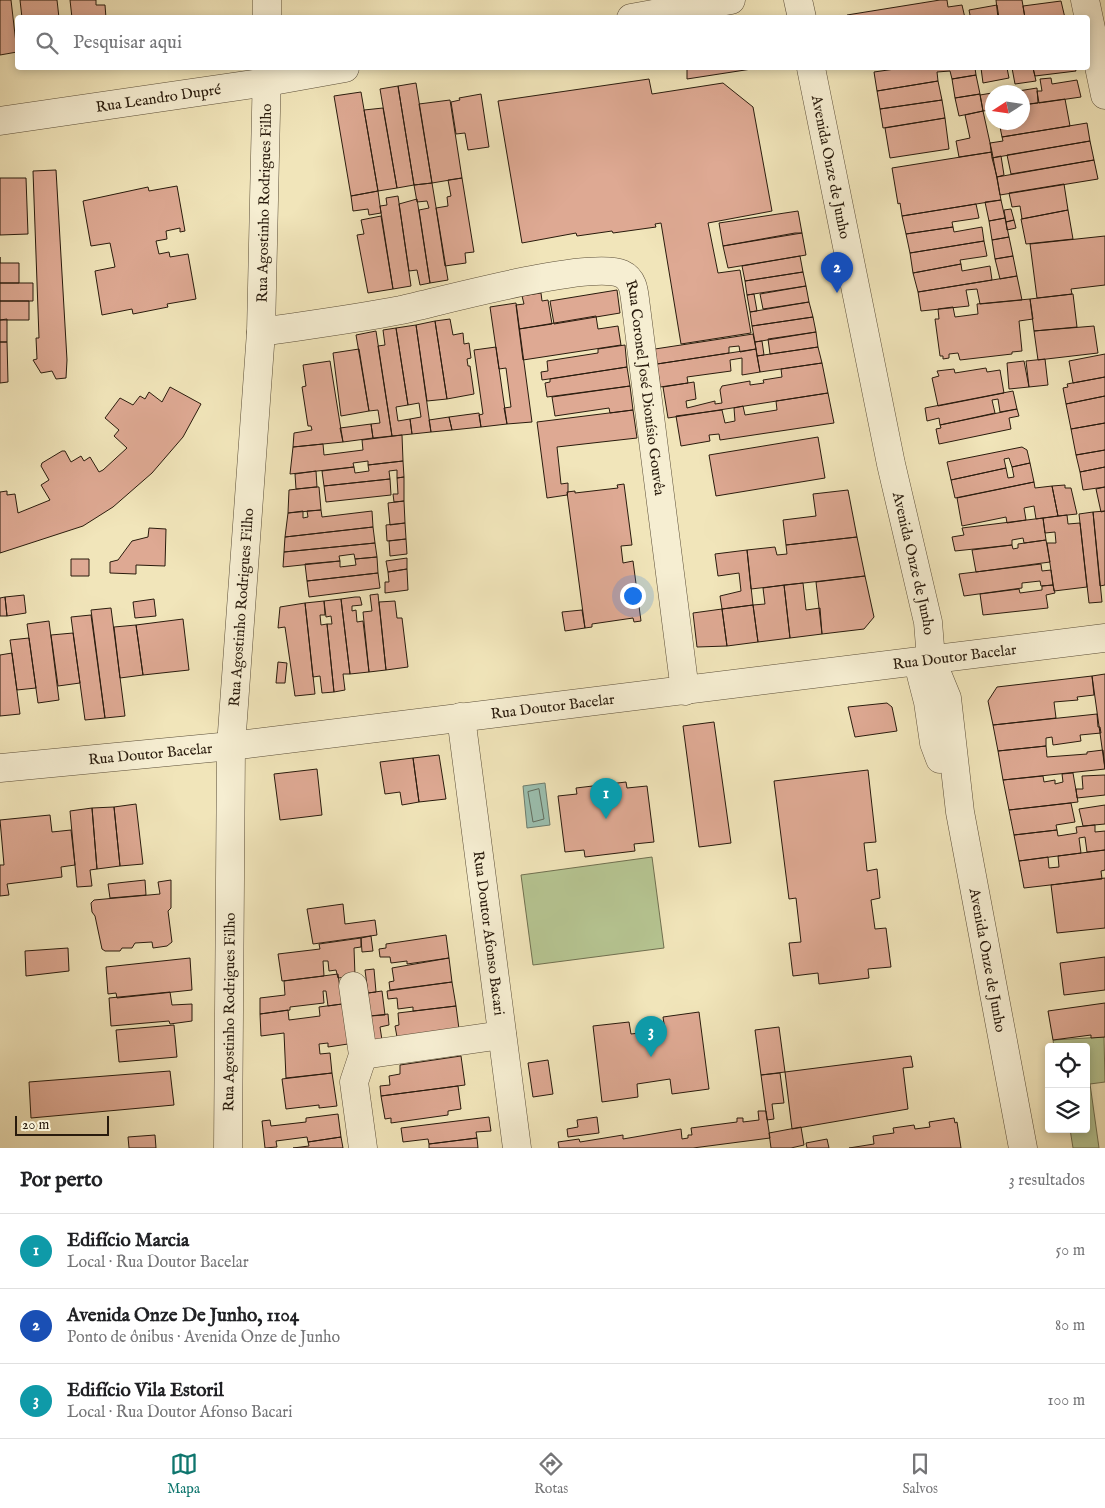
<!DOCTYPE html>
<html lang="pt">
<meta charset="utf-8">
<style>
:root{--surface:#fff;--page:#f6f6f6;--text:#202124;--muted:#757577;--line:#e0e0e0;--accent:#0f766e}
body{margin:0;font-family:"IM FELL English",serif;background:var(--page);color:var(--text)}
.controls{position:absolute;right:15px;bottom:15px;display:grid;overflow:hidden;border-radius:5px;box-shadow:0 2px 8px #0003}
.controls button{width:45px;height:45px;display:grid;place-items:center;padding:0;border:0;border-bottom:1px solid var(--line);background:var(--surface);color:var(--text);font:25px sans-serif}
.compass{position:absolute;left:985px;top:85px;width:45px;height:45px;border-radius:50%;background:var(--surface);box-shadow:0 2px 8px #0003;rotate:258deg}
.scale{position:absolute;left:15px;bottom:12px;width:94px;box-sizing:border-box;padding-left:5px;border:2px solid #291b0d;border-top:0;font-size:14px;line-height:18px;white-space:nowrap;color:#291b0d;-webkit-text-stroke:4px #f6eed2;paint-order:stroke}
.you{position:absolute;left:632px;top:595px;width:18px;height:18px;margin:-12px;border:4px solid #fff;border-radius:50%;background:#1a73e8;box-shadow:0 0 0 8px #1a73e833}
.badge{display:grid;place-items:center;width:32px;height:32px;border-radius:50%;background:var(--accent);color:#fff;font-size:16px;font-weight:700}
.pin{position:absolute;translate:-50% -41px;filter:drop-shadow(0 1px 2px #0008)}
.pin::after{content:'';position:absolute;top:26px;width:18px;height:15px;background:inherit;clip-path:polygon(0 0,100% 0,50% 100%)}
.list{margin:0;padding:0;list-style:none}
h2{display:flex;justify-content:space-between;align-items:center;height:65px;margin:0;padding:0 20px;font-size:21px}
h2 small{font-size:16px;font-weight:400;color:var(--muted)}
.list li{display:grid;grid-template-columns:32px 1fr auto;gap:15px;align-items:center;box-sizing:border-box;height:75px;padding:0 20px;border-top:1px solid var(--line)}
.list b{display:block;font-size:19px;white-space:nowrap}
.list p{margin:0;font-size:16px;white-space:nowrap;color:var(--muted)}
.list em{font-size:16px;font-style:normal;color:var(--muted)}
.icon{flex:none;width:28px;height:28px;fill:none;stroke:currentColor;stroke-width:2;stroke-linecap:round;stroke-linejoin:round}
.map{position:relative;flex:none;width:1105px;height:1148px;overflow:hidden}
.search{position:absolute;background:var(--surface);box-shadow:0 2px 8px #0003;left:15px;right:15px;top:15px;height:55px;display:flex;align-items:center;gap:12px;box-sizing:border-box;padding:0 18px;border-radius:5px;color:var(--muted);font-size:19px}
.sheet{height:290px;background:var(--surface)}
nav{display:flex;justify-content:space-around;align-items:center;box-sizing:border-box;height:70px;border-top:1px solid var(--line);background:var(--surface);font-size:14px;color:var(--muted)}
nav a{display:grid;justify-items:center;gap:2px}
nav .on{color:var(--accent)}
.map>svg:first-child{display:block}
</style>
<div class="map">
<svg width="1105" height="1148" viewBox="0 0 1105 1148">
<rect width="100%" height="100%" fill="#f1e5ba"/>
<filter id="stains"><feTurbulence type="fractalNoise" baseFrequency=".004" numOctaves="4"/><feColorMatrix values="0 0 0 0 .2 0 0 0 0 .09 0 0 0 0 .02 0 0 0 .5 -.17"/></filter>
<radialGradient id="worn" r=".72"><stop offset=".6" stop-color="#630" stop-opacity="0"/><stop offset="1" stop-color="#630" stop-opacity=".3"/></radialGradient>
<path fill="#b6c592" stroke="#707050" d="M652,857L664,948L533,965L521,875Z
M1104,1037L1105,1082L1090,1084L1099,1148H1073L1070,1129H1086V1047H1054L1053,1040Z"/>
<path fill="#9bbfaf" stroke="#6d7d6e" d="M545,783L550,825L527,828L523,786Z"/>
<g fill="none" stroke-linecap="round" stroke-linejoin="round">
<path stroke="#626d5e" stroke-width="1" d="M539,789L544,819L533,822L528,792Z"/>
</g>
<path fill="#dea993" stroke="#291b0d" d="M0,0H11L17,52L0,55Z
M20,0H57L59,18H22Z
M70,0H96V5H105L106,18H72Z
M940,0H947L948,7L962,5L965,18H847V15Z
M996,0H1022L1025,18H998Z
M1061,1L1065,18H1025L1023,6Z
M997,5L999,18H965L970,15L969,10Z
M687,68H758L687,79Z
M902,68H975L976,75L952,79L950,71L937,72L938,81L877,91L874,72Z
M981,68H1007L1009,78L983,83Z
M1012,68H1033L1036,81L1015,84Z
M1033,68H1075L1076,71L1035,76Z
M976,75L980,94L955,98L952,79Z
M1051,78L1052,84L1077,80L1081,97L1039,103L1037,91H1042L1040,79Z
M649,79L652,94L723,83L753,107L772,211L708,223L718,273L740,270L751,333L681,344L661,223L655,224L656,227L613,233L612,231L577,236L576,233L522,243L498,101Z
M938,81L942,100L880,109L877,91Z
M416,83L432,183L414,185L398,86Z
M398,86L414,185L397,188L380,89Z
M1037,88L1038,103L1022,105V92H1012Z
M361,92L378,191L351,196L334,96Z
M992,93V110L983,111L980,95Z
M481,94L489,147L468,150L465,133L456,134L451,102L460,100L459,98Z
M980,94L983,111L959,116L955,98Z
M1065,99L1070,126L1002,137L999,122H1022V105Z
M450,100L462,178L432,183L419,104Z
M942,100L945,118L883,128L880,109Z
M383,108L397,188L378,191L364,110Z
M983,111L992,152L959,157L956,141L970,138L965,115Z
M945,118L949,149L890,158L885,128Z
M1087,123L1090,141L992,158L990,143L1003,141L1002,137Z
M1090,141L1094,160L1011,174L1007,155Z
M992,152L1001,200L902,216L900,203L898,204L892,168Z
M1001,156L1004,175L997,177L992,158Z
M1094,160L1098,179L1000,195L997,177Z
M56,170L67,360L66,378L56,379L52,371L41,373L33,360L37,359L36,338H39L33,171Z
M0,178H26L28,234L0,235Z
M462,178L474,252L465,253L466,263L445,266L436,208L448,206L447,197L451,196L448,180Z
M432,183L448,280L430,283L419,210L429,208L427,201L417,202L414,185Z
M1064,184L1068,210L1022,219L1020,206L1012,207L1009,193Z
M177,186L185,231L180,232V228L166,231L167,239L156,241L159,254L169,252L170,257L188,254L196,299L167,304L168,307L133,314L132,309L102,315L95,271L115,267L110,243L91,246L83,201L148,187L149,191Z
M378,191L381,213L369,215L368,209L353,211L351,196Z
M398,196L411,286L393,289L380,206L387,205L386,198Z
M417,199L430,283L420,285L417,270L409,271L399,204Z
M1001,200L1005,218L989,221L985,202Z
M976,204L979,218L952,222L953,227L906,234L902,216Z
M1011,209L1014,220L1006,222L1004,210Z
M1068,210L1073,239L1026,244L1021,219Z
M798,211L802,233L723,246L719,223Z
M381,216L393,289L368,293L357,235L364,234L361,220Z
M1005,218L1009,237L992,240L989,221Z
M1014,220L1016,228L1007,230L1006,222Z
M953,227L954,232L982,227L984,241L910,253L906,234Z
M795,233H802L806,255L728,268L723,246Z
M1105,236V285L1071,289L1072,294L1037,298L1030,244Z
M1009,237L1013,256L995,259L992,240Z
M984,241L987,256L960,260L961,264L913,273L910,253Z
M800,256L803,272L745,281L742,266Z
M1013,256L1017,276L1000,279L995,259Z
M0,257V263H19V283H0Z
M961,264L962,271L990,266L992,280L918,292L913,273Z
M803,272L806,286L747,295L745,281Z
M1017,276L1022,300L980,304L977,289L966,290L969,306L921,311L918,292Z
M0,283H33V301H0Z
M806,286L809,302L763,309L760,294Z
M617,290L620,313L554,324L550,301Z
M541,293L542,301L548,300L552,324L519,329L516,305L524,304L522,296Z
M754,294L757,311L750,312L747,295Z
M1073,294L1077,327L1034,331L1030,299Z
M1030,299L1033,319L1019,321L1022,351L1012,352V354L960,360L958,353L949,354V358L943,359V356H940L935,319H939L938,309L953,307L955,317L978,314L977,304Z
M0,301H29V320H0Z
M809,302L813,317L752,326L750,312Z
M516,303L532,422L507,424L504,408L511,407L506,368L499,369L490,307Z
M596,316L598,329L618,326L621,345L523,360L519,329Z
M813,317L816,332L755,342L752,326Z
M7,319V342H0V320Z
M450,319L453,335L463,333L464,344L469,343L471,358L467,359L468,366H470L474,394L447,399L435,321Z
M435,321L447,399L427,401L416,325Z
M416,325L431,432L412,434L410,419L421,417L419,403L408,405L396,328Z
M1094,326L1098,353L1038,360L1034,331Z
M396,328L408,405L396,407L398,421L410,419L412,434L392,436L378,346L385,345L383,330Z
M376,331L392,436L373,438L371,424L380,423L378,410L369,411L356,335Z
M816,332L818,347L770,354L768,339Z
M753,334L756,349L740,352L739,346L729,347V353L657,364L655,349Z
M762,341L764,355L757,356L755,342Z
M0,342H7L8,382L0,383Z
M625,345L627,367L542,380L541,372L548,371L547,361L598,353V349Z
M496,347L507,424L481,427L479,415L483,414L474,350Z
M818,347L822,363L760,372L757,356Z
M359,349L369,411L341,416L333,353Z
M756,349L760,372L742,375V358L730,360L731,371L687,377L688,383L660,387L657,364Z
M1105,354V377L1073,383L1069,361Z
M1045,359L1048,385L1029,387L1026,361Z
M330,361L343,442L293,447L294,433L312,430L311,426H308L302,387L306,386L303,365Z
M1024,361L1029,387L1009,389L1007,363Z
M822,363L828,393L668,418L663,387L694,382L696,399L686,401L687,408L715,401V404L722,403L720,390L722,386L750,381V385L764,383L763,380L782,377L781,369Z
M627,367L630,386L547,397L545,383L550,382V379Z
M986,368L987,372L1000,370L1004,393L938,406L932,378L939,376L937,371L954,369L955,373Z
M1105,377V396L1066,404L1063,388L1068,387L1067,384Z
M630,386L633,410L610,413L609,408L555,416L552,397Z
M170,387L201,404L183,437L152,473L113,507L83,526L0,553V492L7,491V495L15,494L18,513L50,500L41,485L49,480L41,466L42,463L62,451H65L71,462L81,456L84,461L90,457L99,472L103,470L127,448L114,436L119,430L105,418L120,398L133,405L140,396L145,399L149,392L162,402Z
M1013,391L1017,409L1000,412L998,399L992,400L995,413L940,425L939,418L927,421L925,408Z
M828,393L834,423L720,440L719,434L709,435L710,441L681,446L676,416L722,410L725,423L735,421L734,408L743,406L745,415L777,410L776,401Z
M1105,396V423L1071,429L1066,404Z
M1017,409L1019,416L1009,418L1011,429L939,444L936,429L941,428L940,425Z
M633,410L637,438L557,447L561,484L568,483V492L567,495L547,498L537,422Z
M479,413L481,427L452,430L449,417Z
M449,417L452,430L431,432L429,420Z
M1105,423V450L1076,455L1071,429Z
M371,424L373,438L343,442L340,428Z
M402,435L403,461L368,465V461L353,463L354,467L290,474L293,447L323,444L324,455L363,450L362,440Z
M818,437L825,478L716,496L709,455Z
M1022,447L1027,450L1030,463L1012,467L1009,458L1004,459L1006,468L951,480L947,462Z
M1105,450V467L1080,472L1076,455Z
M403,461L404,477L397,478V470L389,471L390,479L324,486L322,471L354,467L355,473L369,471L368,465Z
M1030,463L1034,482L955,498L951,480L1006,468L1008,478L1014,477L1012,467Z
M1105,467V487L1083,490L1080,472Z
M316,471L317,487L296,489L295,474Z
M404,477V501L394,502L393,494H398L397,478Z
M390,479L391,495L326,502L324,486Z
M1034,482L1035,488L1052,486L1058,516L1036,519L1034,506L1024,508L1026,520L1007,523L1006,517L962,526L957,498Z
M624,484L632,545L621,546L623,563L633,561L641,621L634,622L633,618L592,624V627L585,628L567,492L575,491V493L618,488L617,485Z
M1065,485V488H1071L1077,514L1058,516L1052,486Z
M315,487H319L321,510L288,513L289,490Z
M1105,487V511L1101,512L1096,489Z
M848,490L857,537L786,545L783,520L816,516L813,494Z
M404,501L405,523L390,525L388,503Z
M321,510L322,517L372,511L373,527L285,537L288,513L303,511V518L308,517L307,511Z
M1105,511V585L1100,586L1093,512Z
M1093,512L1102,602L1089,603L1079,514Z
M1067,515L1068,524L1080,523L1087,587L1054,591L1047,543H1056L1055,532L1045,533L1043,518Z
M1043,518L1046,540L1024,543L1023,538L1012,540V545L955,551L952,537L964,535L962,528Z
M405,523L406,539L387,541L386,525Z
M373,527L375,543L284,552L285,537Z
M149,528L166,529L165,566L136,565V574L110,573V562L118,560L132,541L148,537Z
M857,537L865,576L751,589L747,550L775,547L777,555L787,554L786,545Z
M406,539L407,554L390,556L389,541Z
M1046,540L1050,562L976,572L972,550L1012,545L1013,549L1018,548V544Z
M375,543L377,557L355,559L354,554L339,556L340,561L283,567L284,552Z
M747,550L753,605L722,609L720,596L741,591L739,573L718,576L715,554Z
M377,557L378,573L307,581L305,564L340,561V567L356,565L355,559Z
M407,558V569L388,572L386,561Z
M71,559H89V576H71Z
M1041,564L1042,571L1051,570L1053,585L1041,586L1040,581L1022,583V588L964,596L959,574Z
M407,569L408,590L385,593V582H389L388,572Z
M378,573L380,588L309,597L307,581Z
M865,576L874,617L864,629L822,634L816,582Z
M803,583L806,610L820,608L822,634L790,638L784,585Z
M784,585L790,638L758,642L753,605L765,604L763,588Z
M1053,585L1055,593L1046,595L1048,608L983,615L980,594L1019,589L1020,593L1042,590V586Z
M378,594L386,670L369,672L363,612L372,611L370,595Z
M24,595L26,613L7,616L5,597Z
M5,597L7,616H0V598Z
M355,597H360L362,605L352,606V611L356,610L357,622L363,621L369,672L350,674L341,599Z
M154,599L156,616L135,618L133,602Z
M341,599L350,674H343L345,690L334,692L327,624H332L331,616L326,617L324,601Z
M324,601L325,615H320L321,625L327,624L334,692L322,693L320,676L313,677L305,603Z
M395,601L397,618H402L408,667L386,670L379,602Z
M305,603L315,694L295,696L285,627L278,628L280,607Z
M753,605L758,642L727,646L722,609Z
M111,608L125,716L105,718L91,610Z
M722,609L727,646L697,647L693,613Z
M582,610L585,628L565,631L562,612Z
M91,615L105,718L85,720L71,617Z
M183,619L189,670L143,675L136,625Z
M49,621L59,700L38,703L27,624Z
M136,625L143,675L120,678L114,627Z
M73,633L80,683L58,686L51,635Z
M29,638L36,688L17,690L10,640Z
M12,653L20,714L0,716V655Z
M278,662L287,663L285,683H276Z
M1105,674V769L1092,676Z
M1092,676L1094,695L1077,697L1078,700L1054,702L1056,718L993,725L988,701L997,687Z
M887,703L892,707L897,731L855,737L848,707Z
M1097,714L1098,727H1100L1101,733L1080,735L1081,741L1053,745L1052,737L1046,738V746L998,751L993,725Z
M714,722L731,843L699,847L683,726Z
M1046,746L1047,757L1087,754V752L1103,750L1105,769L1003,780L998,751Z
M439,755L446,799L419,802L413,758Z
M413,758L419,802L402,805L400,792L385,794L380,762Z
M317,769L322,815L280,820L274,774Z
M868,770L876,842L864,843L867,871L877,869L880,898L871,900L875,929L886,928L891,967L868,969L869,978L819,984L818,973L793,976L789,943L801,942L796,898L789,899L774,781Z
M1073,773L1078,802L1009,810L1003,780L1043,776L1044,782L1055,780V784L1063,782L1062,774Z
M1105,775V795L1077,798L1076,789H1083L1082,776Z
M626,782L627,788L647,786L654,842L634,844L635,851L585,857L584,850L565,852L558,796L577,794L576,788Z
M1071,803L1075,822L1056,825L1057,830L1014,835L1009,810Z
M136,804L143,864L120,866L114,807Z
M1105,805V824L1083,826L1079,809Z
M114,807L120,866L97,869L92,808Z
M92,808L97,869L90,870L92,886L77,887L70,811Z
M50,815L52,832L71,830L75,865L61,867L62,877L7,884L9,895L0,896V865H4L0,820Z
M1095,825V832L1105,831V850L1087,852L1085,837L1079,838L1081,853L1019,861L1014,835L1057,830L1058,836L1077,833L1076,827Z
M1105,850V870L1101,871L1102,879L1024,888L1019,861L1048,857L1049,868L1059,867L1058,856Z
M1105,878V928L1057,933L1051,885Z
M145,880L146,895L110,898L108,884Z
M171,880V908L168,911L172,942L167,946L153,948L152,942L135,943L132,948H122L120,951H105L102,949L95,916L92,912L91,903L94,900L160,894L158,882Z
M343,904L345,924L375,920L377,935L313,944L307,909Z
M446,935L449,958L407,964V961L391,963L390,957H380L379,949L386,948V944Z
M371,936L373,951L362,952L361,938Z
M361,938V947L354,948L355,976L338,978L336,970L329,971L328,961H323L324,976L282,981L278,954L320,949L319,944Z
M68,948L69,971L26,976L25,951Z
M1105,957V990L1064,995L1060,963Z
M190,958L192,990L117,998L116,993L108,994L106,967Z
M449,958L452,982L390,990L389,982L394,981L392,968Z
M374,969L376,992L368,993L365,970Z
M338,974L342,1004L328,1006L326,991H323L324,1003L290,1007V1010L260,1014V998L285,995L284,981Z
M452,982L456,1006L413,1011V1007L398,1009L397,998L388,999L387,991Z
M382,991L385,1015L370,1016L368,993Z
M170,992L172,1005L192,1004V1021L170,1024L169,1021L111,1026L109,998Z
M1105,1003V1037L1091,1038V1035L1053,1040L1048,1011Z
M342,1004L348,1044L328,1047V1043L319,1044L320,1054L330,1053L332,1073L286,1078L284,1033L261,1036L260,1014L288,1010L289,1020L320,1016L319,1007Z
M456,1006L459,1029L397,1037L395,1026L399,1025L398,1013Z
M699,1012L709,1089L672,1094L670,1079L637,1084L638,1097L602,1102L593,1026L629,1022L631,1034L665,1030L663,1017Z
M388,1014L389,1025L380,1027L382,1040H373L370,1016Z
M174,1025L177,1057L119,1062L116,1030Z
M779,1027L785,1072L761,1075L755,1030Z
M461,1056L465,1085L381,1096L380,1086L390,1085L389,1076L400,1074V1065Z
M911,1056L913,1067L903,1068L908,1109L792,1129L785,1072Z
M548,1060L553,1094L533,1097L528,1063Z
M170,1071L174,1105L31,1118L29,1082Z
M332,1073L337,1106L319,1108V1105L286,1109L282,1079Z
M780,1073L784,1103L772,1104L774,1119L767,1120L761,1075Z
M458,1086L461,1109L448,1111V1115L391,1123V1118L385,1119L381,1096Z
M758,1111H766L770,1138L693,1148H559L558,1142L579,1139L580,1142L623,1135V1139L681,1129L682,1139L688,1138V1135H692L691,1128L737,1122V1118H743V1122L759,1120Z
M338,1114L341,1137L308,1142L307,1137L276,1141L277,1147L265,1148L262,1121L270,1120L271,1126L306,1122V1118Z
M489,1117L491,1131L476,1132L477,1138L429,1144L428,1139L403,1142L401,1128Z
M597,1117L599,1133L568,1137L567,1129L578,1127L577,1120Z
M954,1118L955,1123L957,1122L961,1148H849L874,1144L873,1136L894,1133L893,1128L914,1125L915,1129L930,1127L929,1122Z
M801,1127L804,1145L791,1148H771L769,1133Z
M155,1135L156,1148H129L128,1137Z
M341,1137L343,1148H293L309,1146L308,1142Z
M477,1138L478,1148H429V1144Z
M827,1139L829,1148H807L806,1143Z"/>
<g fill="none" stroke-linecap="round" stroke-linejoin="round">
<g stroke="#5b4e38" stroke-width="29">
<g id="minor">
<path d="M267,0V18"/>
<path d="M798,0L802,18"/>
<path d="M1085,0L1105,95"/>
<path d="M631,18L731,0"/>
<path id="s1" d="M811,68L891,464L928,622L931,659L947,698L960,812L1023,1148"/>
<path id="s2" d="M0,121L267,82L345,68"/>
<path id="s3" d="M261,332C308,325 355,319 401,310C442,301 590,260 622,274C635,280 634,295 636,307L685,691"/>
<path d="M918,663L928,702L934,743L940,759"/>
<path id="s4" d="M461,717L517,1148"/>
<path id="s5" d="M0,768L231,746L1105,638"/>
<path d="M353,986L363,1055L354,1082L363,1148"/>
<path d="M363,1055L502,1035"/>
<path id="s6" d="M228,1148L231,746L261,332L267,68"/>
</g>
</g>
<use href="#minor" stroke="#f6eed2" stroke-width="28"/>
</g>
<g text-anchor="middle" dominant-baseline="central" stroke-width="4" stroke-linejoin="round" paint-order="stroke">
<g font-size="15" fill="#291b0d" stroke="#f6eed2">
<text stroke="none"><textPath href="#s2" startOffset="160">Rua Leandro Dupré</textPath></text>
<text stroke="none"><textPath href="#s1" startOffset="101">Avenida Onze de Junho</textPath></text>
<text stroke="none"><textPath href="#s6" startOffset="946">Rua Agostinho Rodrigues Filho</textPath></text>
<text stroke="none"><textPath href="#s3" startOffset="486">Rua Coronel José Dionísio Gouvêa</textPath></text>
<text stroke="none"><textPath href="#s1" startOffset="506">Avenida Onze de Junho</textPath></text>
<text stroke="none"><textPath href="#s6" startOffset="541">Rua Agostinho Rodrigues Filho</textPath></text>
<text stroke="none"><textPath href="#s5" startOffset="961">Rua Doutor Bacelar</textPath></text>
<text stroke="none"><textPath href="#s5" startOffset="556">Rua Doutor Bacelar</textPath></text>
<text stroke="none"><textPath href="#s5" startOffset="151">Rua Doutor Bacelar</textPath></text>
<text stroke="none"><textPath href="#s4" startOffset="218">Rua Doutor Afonso Bacari</textPath></text>
<text stroke="none"><textPath href="#s1" startOffset="911">Avenida Onze de Junho</textPath></text>
<text stroke="none"><textPath href="#s6" startOffset="136">Rua Agostinho Rodrigues Filho</textPath></text>
</g>
</g>
<rect width="100%" height="100%" filter="url(#stains)"/>
<rect width="100%" height="100%" fill="url(#worn)"/>
</svg>
<div class="controls">
<button><svg class="icon" aria-label="locate" viewBox="0 0 24 24"><circle cx="12" cy="12" r="6"/><path d="M12 2v4M12 18v4M2 12h4M18 12h4"/></svg></button>
<button><svg class="icon" aria-label="layers" viewBox="0 0 24 24"><path d="M12 4l9 5-9 5-9-5zM3 14l9 5 9-5"/></svg></button>
</div>
<svg class="compass" viewBox="-18 -18 36 36"><path d="M0-13l5 13h-10z" fill="#e53935"/><path d="M0 13l5-13h-10z" fill="#757577"/></svg>
<div class="scale">20 m</div>
<div class="you"></div>
<div class="pin badge" style="left:606px;top:819px;background:#0f9aa8">1</div>
<div class="pin badge" style="left:837px;top:293px;background:#1a4fb4">2</div>
<div class="pin badge" style="left:651px;top:1057px;background:#0f9aa8">3</div>
<div class="search"><svg class="icon" aria-label="search" viewBox="0 0 24 24"><circle cx="10" cy="10" r="6"/><path d="M15 15l6 6"/></svg>Pesquisar aqui</div>
</div>
<section class="sheet">
<h2>Por perto<small>3 resultados</small></h2>
<ul class="list">
<li><span class="badge" style="background:#0f9aa8">1</span><div><b>Edifício Marcia</b><p>Local · Rua Doutor Bacelar</p></div><em>50 m</em></li>
<li><span class="badge" style="background:#1a4fb4">2</span><div><b>Avenida Onze De Junho, 1104</b><p>Ponto de ônibus · Avenida Onze de Junho</p></div><em>80 m</em></li>
<li><span class="badge" style="background:#0f9aa8">3</span><div><b>Edifício Vila Estoril</b><p>Local · Rua Doutor Afonso Bacari</p></div><em>100 m</em></li>
</ul>
</section>
<nav>
<a class="on"><svg class="icon" aria-label="map" viewBox="0 0 24 24"><path d="M3 6l6-2 6 2 6-2v14l-6 2-6-2-6 2zM9 4v14M15 6v14"/></svg>Mapa</a>
<a><svg class="icon" aria-label="directions" viewBox="0 0 24 24"><path d="M12 3l9 9-9 9-9-9zM9 14v-3h6M13 9l2 2-2 2"/></svg>Rotas</a>
<a><svg class="icon" aria-label="saved" viewBox="0 0 24 24"><path d="M7 4h10v16l-5-4-5 4z"/></svg>Salvos</a>
</nav>
